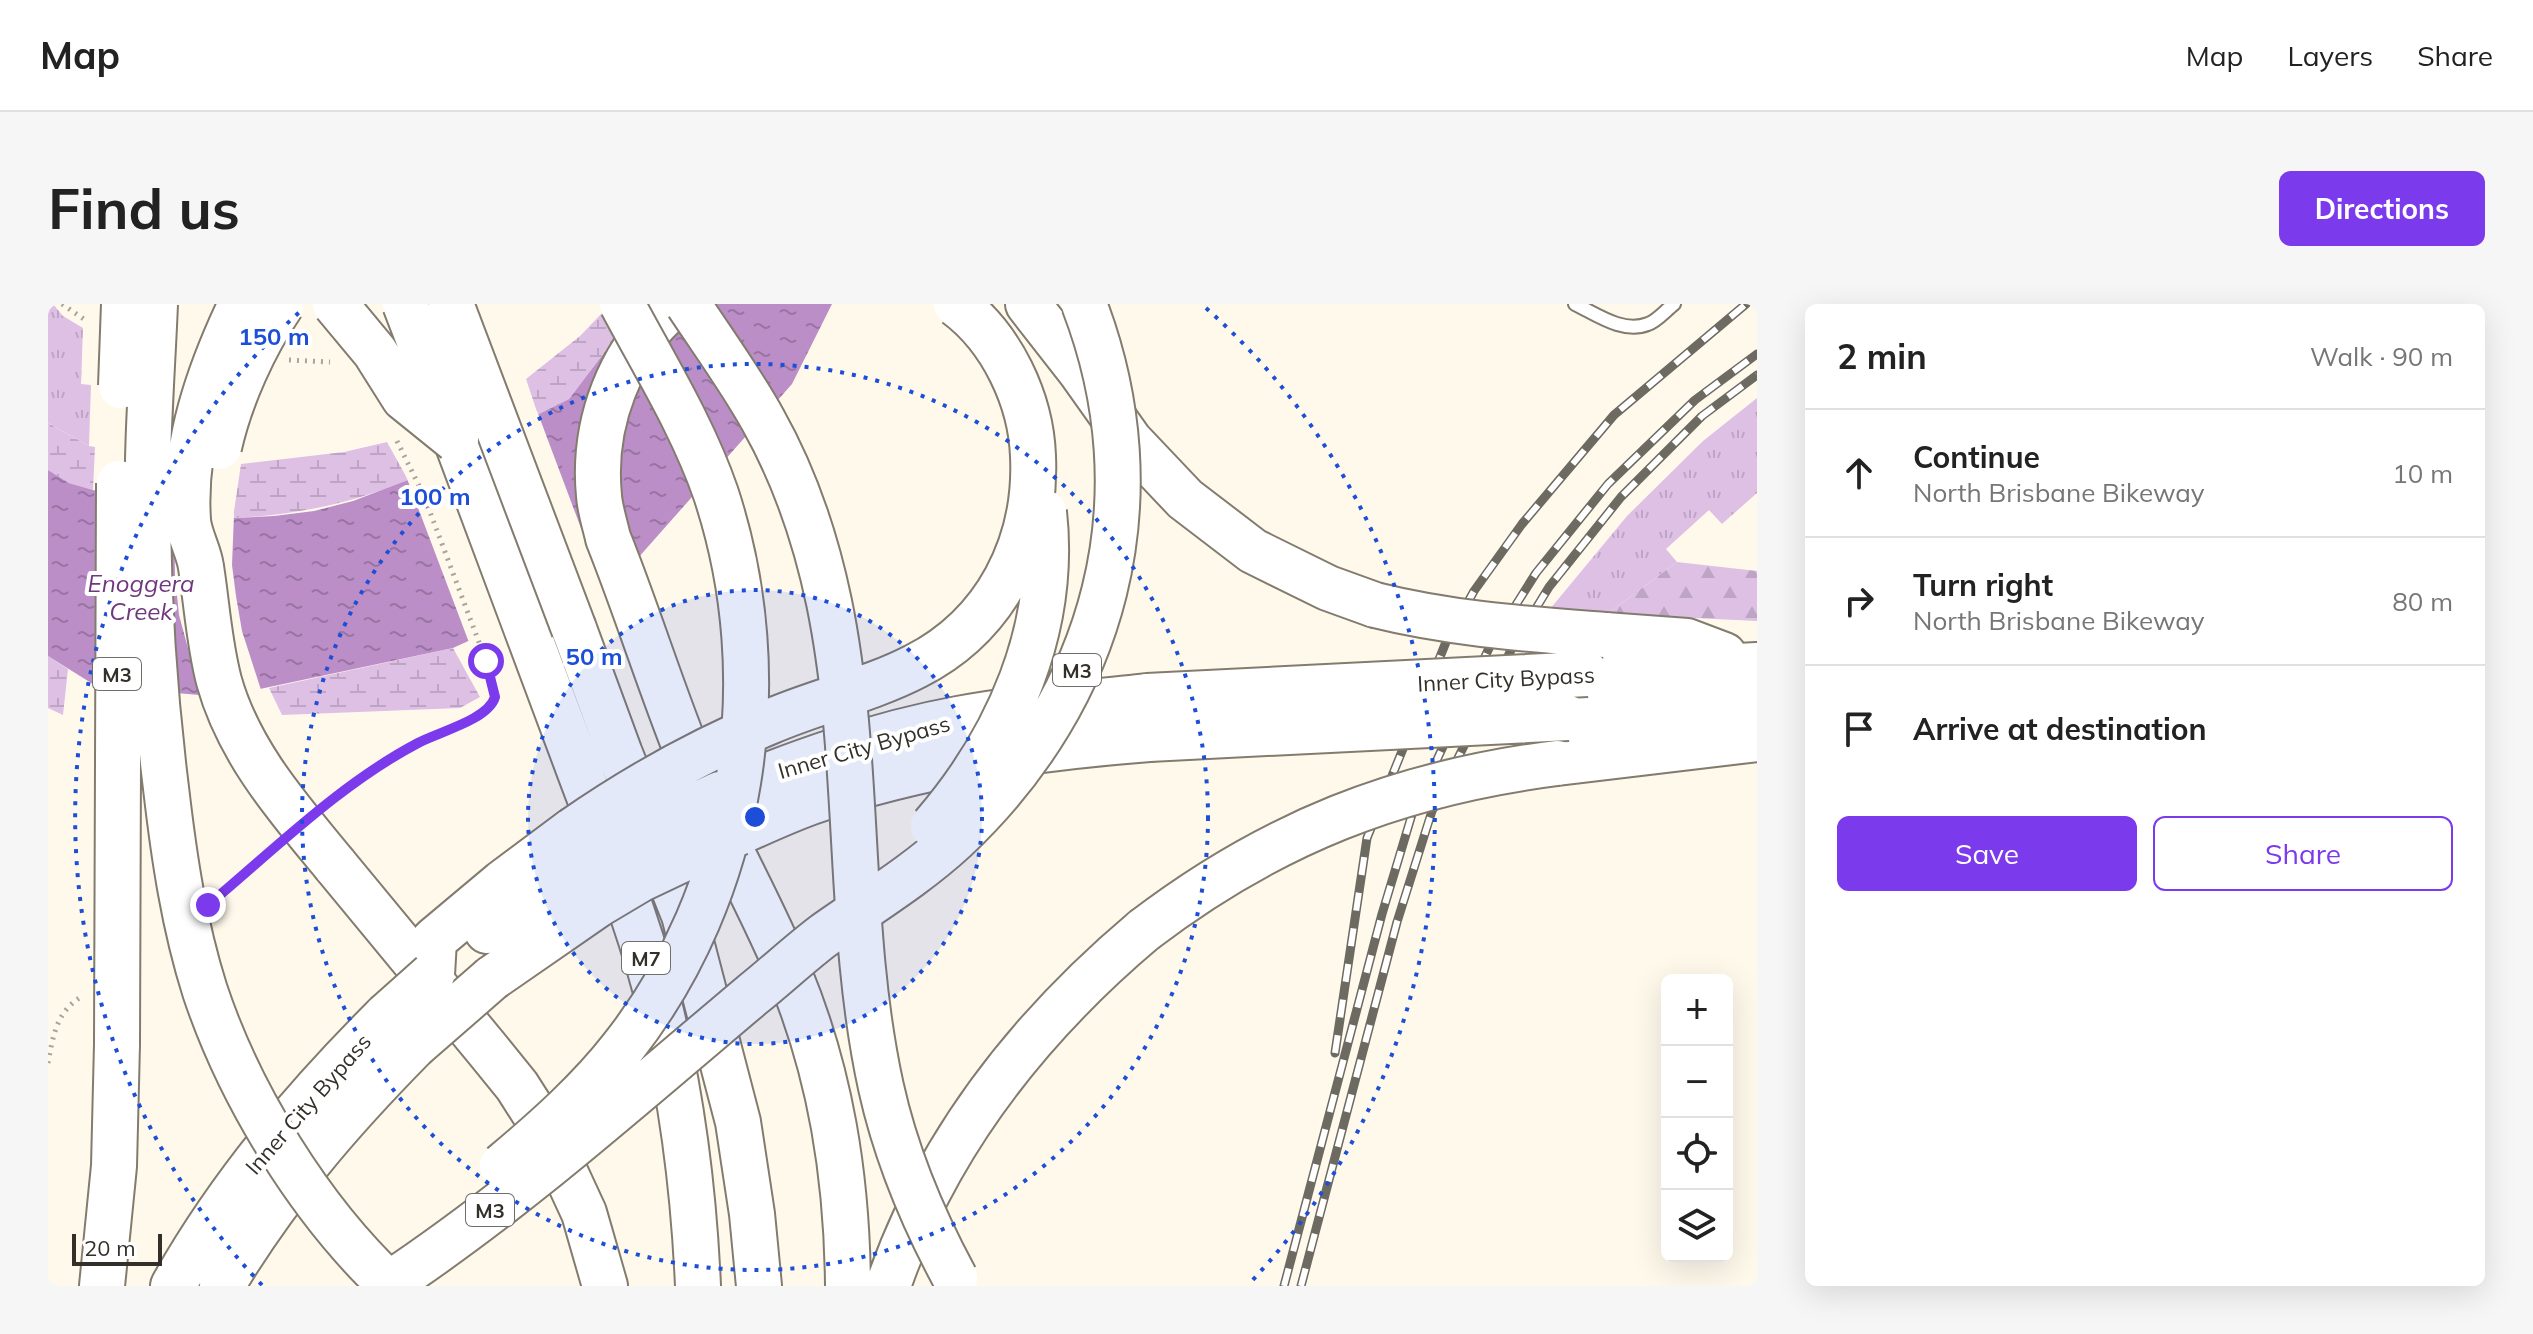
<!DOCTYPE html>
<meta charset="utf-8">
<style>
:root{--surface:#fff;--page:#f6f6f6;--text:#222;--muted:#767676;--line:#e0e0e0;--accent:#7c3aed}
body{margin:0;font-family:Mulish,sans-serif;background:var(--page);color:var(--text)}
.controls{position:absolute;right:24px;bottom:24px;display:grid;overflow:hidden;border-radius:12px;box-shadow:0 8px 32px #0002}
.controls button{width:72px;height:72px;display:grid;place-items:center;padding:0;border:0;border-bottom:2px solid var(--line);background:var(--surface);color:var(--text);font:40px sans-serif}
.scale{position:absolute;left:24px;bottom:20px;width:90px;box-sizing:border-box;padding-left:8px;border:4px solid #33302a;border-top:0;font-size:22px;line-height:28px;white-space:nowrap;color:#33302a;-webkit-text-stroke:6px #fff;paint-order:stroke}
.stop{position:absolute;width:24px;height:24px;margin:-18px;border:6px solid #7c3aed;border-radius:50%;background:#fff}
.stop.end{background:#7c3aed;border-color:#fff;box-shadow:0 2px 8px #0008}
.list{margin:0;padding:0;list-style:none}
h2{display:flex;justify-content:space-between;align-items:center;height:104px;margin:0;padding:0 32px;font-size:34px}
h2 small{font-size:26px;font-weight:400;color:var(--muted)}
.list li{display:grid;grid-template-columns:52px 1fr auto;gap:24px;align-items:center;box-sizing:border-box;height:128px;padding:0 32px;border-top:2px solid var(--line)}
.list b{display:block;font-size:30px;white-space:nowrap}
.list p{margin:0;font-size:26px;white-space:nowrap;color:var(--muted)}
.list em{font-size:26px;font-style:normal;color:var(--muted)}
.actions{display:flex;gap:16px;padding:24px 32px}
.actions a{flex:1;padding:18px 0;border:2px solid var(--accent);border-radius:12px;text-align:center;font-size:28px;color:var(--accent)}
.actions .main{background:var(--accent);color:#fff}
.icon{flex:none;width:44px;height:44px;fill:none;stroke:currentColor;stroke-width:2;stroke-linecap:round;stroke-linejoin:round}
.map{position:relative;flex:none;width:1709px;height:982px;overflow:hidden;border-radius:12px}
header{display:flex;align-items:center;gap:48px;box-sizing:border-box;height:112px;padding:0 40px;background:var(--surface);border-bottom:2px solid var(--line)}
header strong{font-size:38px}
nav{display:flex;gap:44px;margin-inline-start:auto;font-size:28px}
.intro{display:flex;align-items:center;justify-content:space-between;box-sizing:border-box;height:192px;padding:0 48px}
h1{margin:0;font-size:56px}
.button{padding:20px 36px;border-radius:12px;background:var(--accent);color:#fff;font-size:28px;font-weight:700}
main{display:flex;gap:48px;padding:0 48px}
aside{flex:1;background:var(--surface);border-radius:12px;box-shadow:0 8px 32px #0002}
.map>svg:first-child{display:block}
</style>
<header>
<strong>Map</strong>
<nav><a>Map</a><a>Layers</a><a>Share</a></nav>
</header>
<div class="intro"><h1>Find us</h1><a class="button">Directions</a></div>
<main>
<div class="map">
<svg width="1709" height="982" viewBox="0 0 1709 982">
<defs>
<pattern id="grass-tufts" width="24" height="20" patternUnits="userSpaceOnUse" patternTransform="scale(2)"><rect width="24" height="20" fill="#dec0e5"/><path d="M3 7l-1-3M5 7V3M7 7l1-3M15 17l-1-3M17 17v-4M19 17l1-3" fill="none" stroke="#bfa5c5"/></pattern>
<pattern id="forest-firs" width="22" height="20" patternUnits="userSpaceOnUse" patternTransform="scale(2)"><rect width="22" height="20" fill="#dec0e5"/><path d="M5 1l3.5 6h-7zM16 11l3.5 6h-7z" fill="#bfa5c5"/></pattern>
<pattern id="wetland-marsh" width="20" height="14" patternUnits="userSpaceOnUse" patternTransform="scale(2)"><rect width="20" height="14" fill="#dec0e5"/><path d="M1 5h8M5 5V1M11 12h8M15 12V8" fill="none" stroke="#bfa5c5"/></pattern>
<pattern id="water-ripples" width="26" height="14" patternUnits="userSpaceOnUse" patternTransform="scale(2)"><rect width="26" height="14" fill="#bc8ec8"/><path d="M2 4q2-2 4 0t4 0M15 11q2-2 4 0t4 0" fill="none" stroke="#9974a3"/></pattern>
</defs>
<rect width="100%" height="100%" fill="#fff9ec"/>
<path fill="url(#grass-tufts)" d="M0,0H5L15,12L35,24L33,80L43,81L41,142L0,119Z
M1709,94V189L1674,220L1661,206L1618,245L1629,258L1559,310L1502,305L1579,212L1655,137Z"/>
<path fill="url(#forest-firs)" d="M1629,258L1709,267V317L1559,310Z"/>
<path fill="url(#wetland-marsh)" d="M556,7L573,26L521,95L490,111L478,75L532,32Z
M0,119L41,142L47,143L45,186L21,179L0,166Z
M339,138L360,176C303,200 247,211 185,214L193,160L296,148Z
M405,344L432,393L412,404L234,411L221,384Z
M0,352L20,365L15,411L0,404Z"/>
<path fill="url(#water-ripples)" d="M593,0H784L744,80L582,263L405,344L174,393L48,382L0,352V166L21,179L45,186L185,214L226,212L266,207L305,197L360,176L521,95Z"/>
<path fill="#fff9ec" d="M489,107L554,280L422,341L358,172Z
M126,201L186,210L184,261L188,292L194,327L214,389L175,397L154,396L131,311L127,272Z"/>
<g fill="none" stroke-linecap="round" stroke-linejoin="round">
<g stroke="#837c6e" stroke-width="16">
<path id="lane" d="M1527,0C1548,10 1575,30 1600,20C1609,17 1618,6 1626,0"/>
</g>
<g stroke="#837c6e" stroke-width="48">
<path id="highway" d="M628,0C571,46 544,120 551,192C552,206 557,220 560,234C592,314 617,398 651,478C679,543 714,604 741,669C783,770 799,873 800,982
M980,0L1033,68L1082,137L1137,195L1205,247L1280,284L1327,301
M408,136C450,248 491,360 533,471C563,551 595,629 614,712C635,801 646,891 650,982
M526,325L572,450L636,611L690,818L704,910L711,982
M1557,331L1639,337L1676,351
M1539,370L1709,361
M1520,414L1709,403
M1509,459L1709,435
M672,490C749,459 828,430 910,415C973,403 1036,399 1099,392
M690,529C714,518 738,507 763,498C872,460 987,444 1101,435
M287,561L439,745L469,782L499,829L536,909L557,982
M439,627L468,605L537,560
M384,671L386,636L454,579L525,526
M444,674L551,600
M54,982L66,862L69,740
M125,982C182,881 256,794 338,712
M174,982C228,891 292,817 366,742
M840,982C889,839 981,723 1096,626"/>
</g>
<path stroke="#aaa59b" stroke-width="5" stroke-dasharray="2 6" stroke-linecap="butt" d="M14,0L40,18
M241,56L282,58
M283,498C321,466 363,442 409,421C424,415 442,410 447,393L438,357
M170,594L229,543
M0,759C5,733 8,708 33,693"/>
<use href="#lane" stroke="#fff" stroke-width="12"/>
<use href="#highway" stroke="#fff" stroke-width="44"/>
<g stroke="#6d6a62" stroke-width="9">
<path id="rail" d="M1287,749L1319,534L1398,338L1426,287L1474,220L1566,111L1698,0
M1236,982L1334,610L1365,507L1442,342L1488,269L1560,180L1647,96L1709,50
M1253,982L1349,618L1384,507L1465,342L1501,283L1573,193L1654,112L1709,71"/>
</g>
<use href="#rail" stroke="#fff" stroke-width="6" stroke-dasharray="18" stroke-linecap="butt"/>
<g stroke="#837c6e" stroke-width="48" stroke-linecap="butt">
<path id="highway-bridge" d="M107,0C104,72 98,146 100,218C101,307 107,396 118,484C126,553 136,621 157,687C192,792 262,906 343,982
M193,0C161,67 135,140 140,216C141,232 151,247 153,263C159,301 161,339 171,377C191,449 241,505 287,561
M287,0L327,48L356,94L408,136
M357,0L408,134
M403,0L526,325
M640,0C665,38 693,76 715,116C746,171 768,236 781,298C814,458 798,624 833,783C848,851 874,913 907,974
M73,82L76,0
M171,143C182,94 206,41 234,0
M1327,301C1403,320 1479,325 1557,331
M1099,392L1539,370
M1101,435L1520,414
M885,522C960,435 1009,324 996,208
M525,526C587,483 651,447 721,418C769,397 822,386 868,362C948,321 989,240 985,152C983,96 954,34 908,0
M537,560L604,521L672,490
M551,600L593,575L690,529
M1096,626C1223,529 1351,479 1509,459
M338,712L384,671
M69,740L71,179
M366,742L444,674
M454,862C497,826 541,787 575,743C697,588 729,375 668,190C645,123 607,62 574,0
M338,982C468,896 585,791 704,691C728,672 750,651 775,632C820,600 867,572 907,535C1058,393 1111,195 1036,0"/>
</g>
<path stroke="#aaa59b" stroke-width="5" stroke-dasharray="2 6" stroke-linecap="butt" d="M349,137L376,192L438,357"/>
<use href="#highway-bridge" stroke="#fff" stroke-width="44"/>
</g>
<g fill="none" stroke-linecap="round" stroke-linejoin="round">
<path stroke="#7c3aed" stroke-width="10" d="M160,601C227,545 292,480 370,439C390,428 440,416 447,393L438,357"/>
</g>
<circle cx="707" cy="513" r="227" fill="#1d4ed8" fill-opacity=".12"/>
<g fill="none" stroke="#1d4ed8" stroke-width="4" stroke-dasharray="4 8">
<circle cx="707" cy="513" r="227"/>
<circle cx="707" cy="513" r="453"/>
<path d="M214 981A680 680 0 0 1 256 4M1158 4A680 680 0 0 1 1200 981"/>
</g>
<g text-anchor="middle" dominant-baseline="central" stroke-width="8" stroke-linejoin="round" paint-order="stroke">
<g fill="#fff" stroke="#706e6a" stroke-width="2">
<rect x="1005" y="350" width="48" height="32" rx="6"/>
<rect x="45" y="354" width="48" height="32" rx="6"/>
<rect x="574" y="638" width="48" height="32" rx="6"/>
<rect x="418" y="890" width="48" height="32" rx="6"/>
</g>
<g font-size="20" font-weight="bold" fill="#33302a">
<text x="1029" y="366">M3</text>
<text x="69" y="370">M3</text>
<text x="598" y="654">M7</text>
<text x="442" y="906">M3</text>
</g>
<g font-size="22" fill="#33302a" stroke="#fff">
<text transform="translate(1458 375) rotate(-3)">Inner City Bypass</text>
<text transform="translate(816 443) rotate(-16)">Inner City Bypass</text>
<text transform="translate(260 800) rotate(-49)">Inner City Bypass</text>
</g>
<g font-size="24" font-style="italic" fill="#70377e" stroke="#fff">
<text x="93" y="279">Enoggera<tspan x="93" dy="28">Creek</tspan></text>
</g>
</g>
<circle cx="707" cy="513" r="12" fill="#1d4ed8" stroke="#fff" stroke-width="4"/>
<g font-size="24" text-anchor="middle" font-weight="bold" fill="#1d4ed8" stroke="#fff" stroke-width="8" stroke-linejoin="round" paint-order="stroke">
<text x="226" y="41">150 m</text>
<text x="387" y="201">100 m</text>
<text x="546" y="361">50 m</text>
</g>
</svg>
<div class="controls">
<button>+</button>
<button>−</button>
<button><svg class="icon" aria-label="locate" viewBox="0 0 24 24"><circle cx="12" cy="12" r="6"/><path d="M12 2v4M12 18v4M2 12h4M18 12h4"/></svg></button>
<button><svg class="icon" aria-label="layers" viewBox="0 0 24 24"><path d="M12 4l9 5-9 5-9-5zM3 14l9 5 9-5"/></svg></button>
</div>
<div class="scale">20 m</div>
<div class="stop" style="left:438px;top:357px"></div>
<div class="stop end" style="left:160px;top:601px"></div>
</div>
<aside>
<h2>2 min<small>Walk · 90 m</small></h2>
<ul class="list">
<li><svg class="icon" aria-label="ahead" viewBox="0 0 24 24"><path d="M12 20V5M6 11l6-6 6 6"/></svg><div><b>Continue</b><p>North Brisbane Bikeway</p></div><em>10 m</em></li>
<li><svg class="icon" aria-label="right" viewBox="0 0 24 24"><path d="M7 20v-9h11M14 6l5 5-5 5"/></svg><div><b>Turn right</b><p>North Brisbane Bikeway</p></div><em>80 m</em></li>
<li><svg class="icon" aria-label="arrive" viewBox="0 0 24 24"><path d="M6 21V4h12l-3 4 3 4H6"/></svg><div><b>Arrive at destination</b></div></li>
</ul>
<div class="actions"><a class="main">Save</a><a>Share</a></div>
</aside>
</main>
